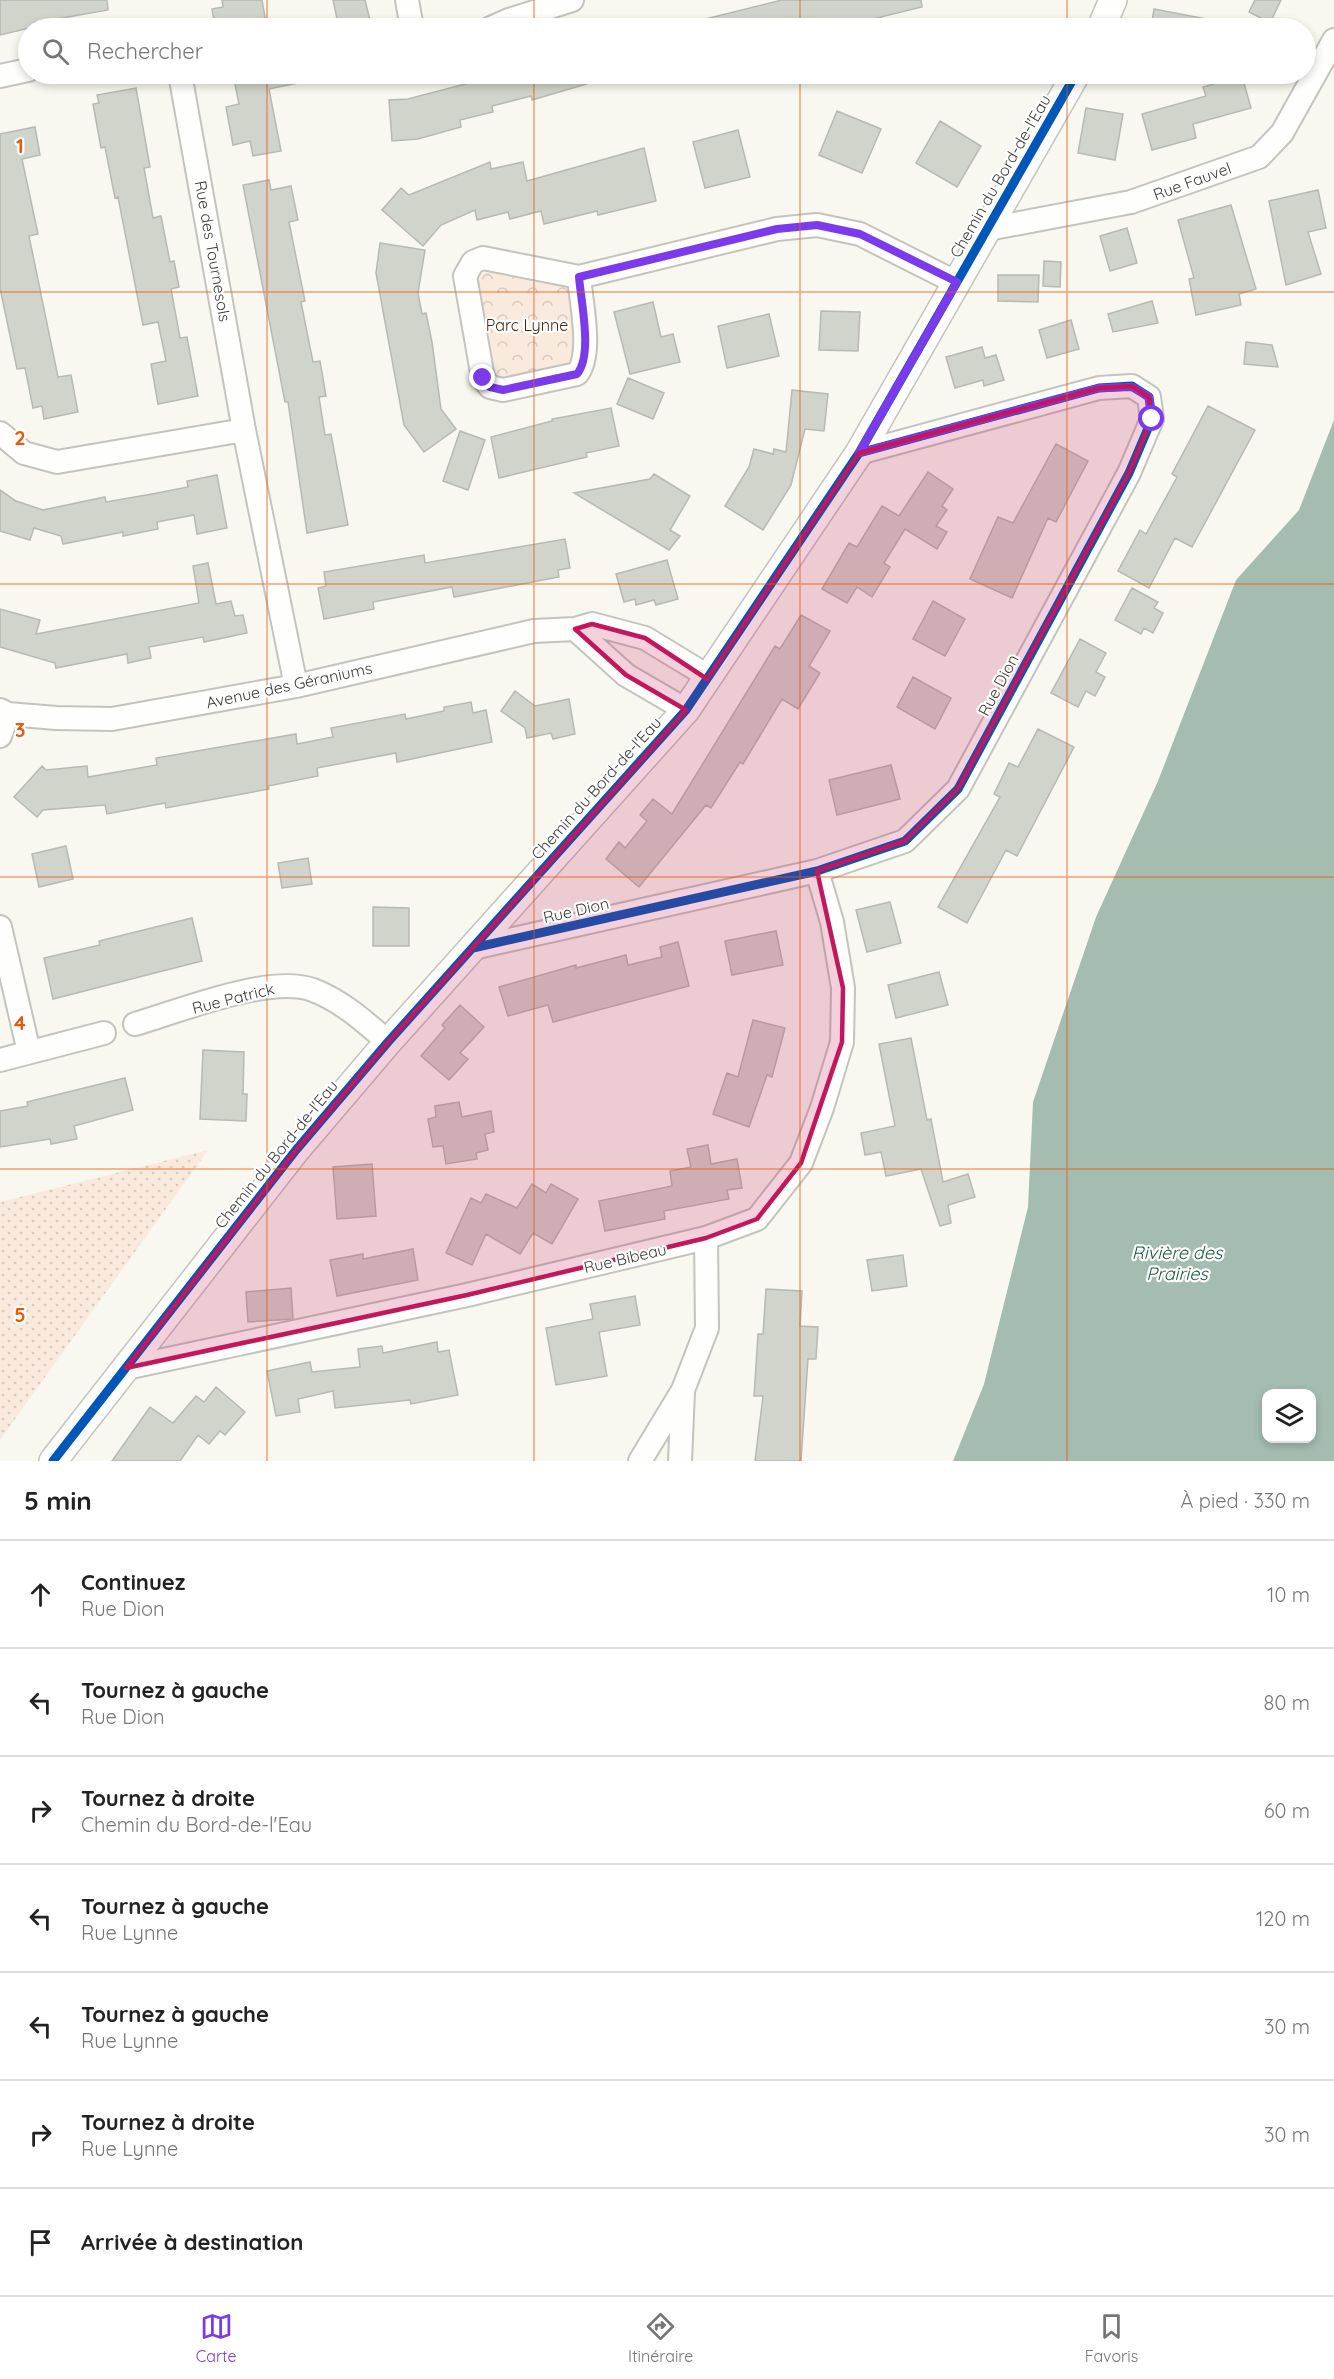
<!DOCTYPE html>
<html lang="fr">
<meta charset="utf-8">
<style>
:root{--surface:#fff;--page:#f6f6f6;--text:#222;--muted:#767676;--line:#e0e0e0;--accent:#7c3aed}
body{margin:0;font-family:Quicksand,sans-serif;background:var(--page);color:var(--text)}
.controls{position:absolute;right:18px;bottom:18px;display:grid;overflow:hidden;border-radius:12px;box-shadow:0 3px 9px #0003}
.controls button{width:54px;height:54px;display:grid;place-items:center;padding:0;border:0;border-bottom:2px solid var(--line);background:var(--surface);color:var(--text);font:30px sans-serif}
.stop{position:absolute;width:18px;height:18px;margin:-14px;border:4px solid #7c3aed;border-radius:50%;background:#fff}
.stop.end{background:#7c3aed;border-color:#fff;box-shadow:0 2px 6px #0008}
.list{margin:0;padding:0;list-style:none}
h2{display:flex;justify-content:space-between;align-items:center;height:78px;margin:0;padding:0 24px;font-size:26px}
h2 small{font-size:20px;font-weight:400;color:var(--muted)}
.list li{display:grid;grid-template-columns:39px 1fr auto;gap:18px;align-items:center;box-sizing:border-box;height:108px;padding:0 24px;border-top:2px solid var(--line)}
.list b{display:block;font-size:22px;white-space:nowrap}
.list p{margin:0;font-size:20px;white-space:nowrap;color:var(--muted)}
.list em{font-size:20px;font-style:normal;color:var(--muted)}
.icon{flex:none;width:33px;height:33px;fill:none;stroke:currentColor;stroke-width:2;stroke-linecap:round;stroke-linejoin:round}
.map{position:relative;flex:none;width:1334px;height:1461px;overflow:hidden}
.search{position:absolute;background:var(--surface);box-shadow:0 3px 9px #0003;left:18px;right:18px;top:18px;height:66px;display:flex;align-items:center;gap:15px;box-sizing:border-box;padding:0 21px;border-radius:33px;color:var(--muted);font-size:22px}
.sheet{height:834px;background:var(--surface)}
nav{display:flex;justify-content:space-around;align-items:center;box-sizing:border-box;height:84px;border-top:2px solid var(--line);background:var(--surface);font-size:16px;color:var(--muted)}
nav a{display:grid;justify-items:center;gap:3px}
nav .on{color:var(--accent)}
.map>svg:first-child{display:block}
</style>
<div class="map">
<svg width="1334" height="1461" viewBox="0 0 1334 1461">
<defs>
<pattern id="grass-dots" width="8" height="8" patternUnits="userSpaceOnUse" patternTransform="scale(1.5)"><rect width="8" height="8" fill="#faeade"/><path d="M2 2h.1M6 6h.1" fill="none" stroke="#d7cabf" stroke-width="1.8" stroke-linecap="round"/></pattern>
<pattern id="park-crowns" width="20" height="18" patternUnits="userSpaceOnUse" patternTransform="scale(1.5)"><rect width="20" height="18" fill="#faeade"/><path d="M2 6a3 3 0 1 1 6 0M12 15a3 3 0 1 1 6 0" fill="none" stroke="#d7cabf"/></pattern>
</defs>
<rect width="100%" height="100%" fill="#f8f8f0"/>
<path fill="url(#grass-dots)" d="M208,1150L0,1440V1202Z"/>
<path fill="url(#park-crowns)" d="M490,271L569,287C571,307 581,351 567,366C545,371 506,390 490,370L475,286L482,274Z"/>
<path fill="#a5bdb0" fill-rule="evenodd" d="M1334,420V1461H953L984,1384L1028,1207L1033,1102L1096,917L1158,781L1236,580L1299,510ZM1266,1394H1312V1438H1266Z"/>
<path fill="#d1d4cb" stroke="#b7b9b3" stroke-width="1.5" d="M0,0H107L108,10L34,23V27L0,35Z
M222,0H262L267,28H227L226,25L215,27L212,9L223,7Z
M333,0H365L372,28H339Z
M782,0H921L922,7L836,28H694L693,22Z
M1255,0H1281L1270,23L1249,12Z
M1154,9L1207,19L1206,28H1151Z
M233,74H302L303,82L269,89L281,151L253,156L250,141L233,145L226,107L239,104Z
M503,74H599L600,80L532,100L531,96L492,106L493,112L460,120L461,127L418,139L392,141L389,100L408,99Z
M1242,76L1251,108L1193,124L1196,138L1152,150L1142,114L1206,96L1203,87Z
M136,88L150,167L144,168L153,218L161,216L170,262L174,261L179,287L171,289L180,338L187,337L198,396L158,404L151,364L166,361L158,322L143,325L118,197L115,198L105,147L101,148L93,104L99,103L97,95Z
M1086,108L1123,114L1115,160L1078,153Z
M837,111L881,129L862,173L819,155Z
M940,121L981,146L957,187L916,163Z
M35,127L40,155L22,159L38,234L29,236L58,377L71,375L78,412L44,419L42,406L33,408L25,368L17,369L0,288V134Z
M738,130L750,177L705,188L693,142Z
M644,148L656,201L598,215L597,211L544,224L541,211L510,219L508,212L477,220L475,210L441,225L423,246L382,210L401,188L409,195L490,162L491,169L523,162L527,181Z
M269,180L271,190L291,186L298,220L289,222L305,301L301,302L313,362L320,361L326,396L319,397L325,435L331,434L348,525L307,533L288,402H285L243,185Z
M1318,190L1326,228L1308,232L1321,274L1286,285L1269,201Z
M1231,205L1256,289L1239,294L1241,305L1196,315L1189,279L1194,278L1178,220Z
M1127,228L1137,263L1110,271L1100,236Z
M380,243L425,250L418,293L422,314L426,313L432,342L441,409L456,429L424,452L404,425L376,273Z
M1044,261L1061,262L1060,287L1043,286Z
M998,275H1039L1038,302L998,301Z
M1152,301L1158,323L1113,332L1108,314Z
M653,302L661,337L673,334L680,362L630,374L614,312Z
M821,311L860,312L858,351L819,350Z
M769,314L779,356L727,368L718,326Z
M1071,320L1079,349L1047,358L1039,330Z
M1246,342L1272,345L1278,367L1244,364Z
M982,347L985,358L996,355L1004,380L984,386L983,380L955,388L946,357Z
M628,378L664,393L653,419L617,404Z
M792,390L828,394L824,431L805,429L791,485L763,530L725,506L749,467L754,449L773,454L774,449L786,452Z
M1208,406L1255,430L1192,547L1175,538L1149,588L1118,571L1140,530L1146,534L1177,477L1172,474Z
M611,408L619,446L586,453L587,457L499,478L491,437L552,421V419Z
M460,431L485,440L468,490L443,481Z
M1056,444L1088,461L1056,522L1048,518L1012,598L970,579L998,517L1013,523Z
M928,472L953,489L942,506L947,510L936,526L947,532L937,549L905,529L884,563L890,567L872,597L857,587L847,603L822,589L849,543L857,547L882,506L899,516Z
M654,474L690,496L670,530L680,536L669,550L574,493L650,479Z
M217,475L227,528L197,534L194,515L157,522L158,529L123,536V532L63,544L61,536L34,528L30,540L0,531V490L16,501L43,510L105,497L106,502L152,494L188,487L187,481Z
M565,539L570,568L558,570L559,577L454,597L452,587L373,602L374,609L324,619L318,588L326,586L324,572L424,555L425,563Z
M667,560L678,599L656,605L654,600L636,605L635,599L624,602L616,574Z
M208,563L216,604L231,601L235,616L243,615L247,633L204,642L203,637L149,647L151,658L128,663L127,654L56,668L55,663L0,647V609L40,620L36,634L199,603L193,566Z
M1132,588L1158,602L1154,608L1163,613L1153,633L1144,628L1141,634L1115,620Z
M933,601L965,619L945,656L913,639Z
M801,615L830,631L809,666L820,673L798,709L782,699L743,764L740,762L711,808L706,805L639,887L606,859L619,842L625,848L647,821L640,815L653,799L672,814L775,646L780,649Z
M1080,639L1106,653L1096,672L1105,677L1095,696L1086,691L1078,707L1051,693Z
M913,677L951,698L935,729L897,707Z
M515,691L535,706L569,699L575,734L553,739L551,733L527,738L525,728L501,711Z
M471,702L473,713L486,710L492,742L397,762L396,753L317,768L318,776L268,786L269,789L166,808L165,803L107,814L105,805L43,810L37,817L14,797L42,766L46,770L87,766L88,777L157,765L156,758L296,734L297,744L333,737L331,728L405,714L406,719L444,711V707Z
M1038,729L1074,747L1017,856L1006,850L967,923L938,907L1000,797L994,794L1009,763L1018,767Z
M891,765L900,799L837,815L829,780Z
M66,846L73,879L39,887L32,854Z
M308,858L312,884L282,888L278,863Z
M890,902L901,943L867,952L856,910Z
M373,907L409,908V946H373Z
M192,918L202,961L53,999L44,958L100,945L99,941Z
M776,931L783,965L732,975L725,941Z
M678,942L689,986L553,1022L548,1005L508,1016L499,987L576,965V968L626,955L628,965L662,957L660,947Z
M939,972L948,1005L896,1018L888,985Z
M460,1005L484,1027L460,1053L468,1059L449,1080L421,1056L445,1028L442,1025Z
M753,1020L785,1028L772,1077L767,1075L749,1127L713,1114L727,1073L738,1077Z
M911,1038L927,1120L931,1119L943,1182L968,1174L975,1197L948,1205L951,1223L940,1226L921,1169L886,1176L881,1152L865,1155L861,1133L895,1126L879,1044Z
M203,1050L244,1052L243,1094H247L246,1121L200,1119Z
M125,1078L133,1110L74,1126L77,1139L51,1144L50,1139L0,1147V1111L28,1106L27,1102Z
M459,1102L462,1117L491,1111L494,1132L485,1134L488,1150L476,1153L477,1159L446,1164L443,1146L433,1147L428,1119L436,1117L435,1106Z
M708,1145L711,1164L737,1159L742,1188L727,1190L729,1199L664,1211L665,1219L605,1231L599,1201L672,1186L670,1171L691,1167L687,1149Z
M372,1164L376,1216L337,1219L333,1167Z
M532,1184L546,1193L551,1184L578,1199L552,1244L533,1233L520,1254L486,1234L472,1265L446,1253L471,1198L481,1203L486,1194L517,1208Z
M413,1249L418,1280L337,1296L330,1260L363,1254V1259Z
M903,1255L907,1286L872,1291L867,1260Z
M291,1288L293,1319L248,1322L246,1292Z
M766,1289L802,1291L800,1326L818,1327L816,1359H808L801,1461H755L763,1396H754L758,1334H763Z
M635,1296L640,1325L599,1332L607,1376L556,1385L546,1328L593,1319L590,1304Z
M437,1342L438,1352L449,1350L458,1395L411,1404L410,1400L335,1408L333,1391L298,1399L300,1412L276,1416L267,1371L310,1362L312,1372L360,1367L358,1349L382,1346L383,1353Z
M216,1387L245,1412L225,1435L220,1431L209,1444L198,1435L180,1461H112L150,1407L173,1423L196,1396L204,1402Z"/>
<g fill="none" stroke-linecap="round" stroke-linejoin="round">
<g stroke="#c4c4be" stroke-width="26">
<path id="minor" d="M407,0L412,28
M491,28L509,20L572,0
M180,74L244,430L296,686
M0,76L28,70
M988,229L1131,202L1259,157L1282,133L1334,40
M579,277C581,302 593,355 577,374L503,390L490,387L483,378L465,276L473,262L483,258L579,277L777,229L817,225L860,234L957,283
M0,433L24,453L57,462L244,430
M575,629L626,675L686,710
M0,710L8,714L56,718L112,719L296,686L534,631L575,629L592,624L645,638L696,669L707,679
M0,736L8,714
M0,927L29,1052
M473,948L817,871L905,841L958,789L1129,473L1152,419L1149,397L1132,386L1099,388L859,453
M135,1024C180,1011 270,974 313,990C342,1001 365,1022 388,1042
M0,1060L104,1033
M126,1368L467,1295L706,1238L757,1219L801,1163L822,1108L842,1042L843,988L832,922L817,871
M640,1461L683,1390L707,1328L706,1238
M680,1461L683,1392"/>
</g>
<g stroke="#c4c4be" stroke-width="30">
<path id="tertiary" d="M1101,28L1113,0
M53,1461L296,1150L388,1042L686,710L859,453L1076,74"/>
</g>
<use href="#minor" stroke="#fefefd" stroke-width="22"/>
<use href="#tertiary" stroke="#fefefd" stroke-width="27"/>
<g stroke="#fff" stroke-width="13">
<path id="cycleway" d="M473,948L817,871L905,841L958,789L1129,473L1152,419L1149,397L1132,386L1099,388L859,453
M53,1461L296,1150L388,1042L686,710L859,453L1076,74"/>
</g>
<use href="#cycleway" stroke="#0057b8" stroke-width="9"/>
</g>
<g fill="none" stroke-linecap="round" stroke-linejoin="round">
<path stroke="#7c3aed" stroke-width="8" d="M483,378L490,387L503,390L577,374C593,355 581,302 579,277L777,229L817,225L860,234L957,282L859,453L1099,388L1132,387L1149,397L1152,419"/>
</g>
<path fill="#c2185b" fill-opacity="0.2" stroke="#c2185b" stroke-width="4.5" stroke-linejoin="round" d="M1132,386L1149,397L1152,419L1129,473L958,789L905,841L817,871L843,988L842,1042L801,1163L757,1219L706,1238L467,1295L126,1368L296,1150L388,1042L686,710L626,675L575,629L592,624L645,638L707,679L859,453L1099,388Z"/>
<path fill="none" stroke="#e8590c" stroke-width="1.5" stroke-opacity="0.55" d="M267,0V28M534,0V28M800,0V28M1067,0V28M267,74V1461M534,74V1461M800,74V1461M1067,74V1461M0,292H1334M0,584H1334M0,877H1334M0,1169H1334"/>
<g text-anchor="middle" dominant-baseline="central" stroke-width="4.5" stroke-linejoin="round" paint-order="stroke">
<g font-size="16" fill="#3d3d37" stroke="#fff">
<text transform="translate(1000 176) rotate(-60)">Chemin du Bord-de-l'Eau</text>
<text transform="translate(1192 181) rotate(-20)">Rue Fauvel</text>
<text transform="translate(213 251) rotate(80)">Rue des Tournesols</text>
<text transform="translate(289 685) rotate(-12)">Avenue des Géraniums</text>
<text transform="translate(998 685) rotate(-62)">Rue Dion</text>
<text transform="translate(596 788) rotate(-48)">Chemin du Bord-de-l'Eau</text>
<text transform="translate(576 910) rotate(-13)">Rue Dion</text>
<text transform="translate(233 998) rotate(-14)">Rue Patrick</text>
<text transform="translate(276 1154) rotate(-51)">Chemin du Bord-de-l'Eau</text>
<text transform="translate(625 1258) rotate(-13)">Rue Bibeau</text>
</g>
<g font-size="16" fill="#491e05" stroke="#fff">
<text x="527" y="325">Parc Lynne</text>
</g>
<g font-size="18" font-style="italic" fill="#1a5840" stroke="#fff">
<text x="1177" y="1252">Rivière des<tspan x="1177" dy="21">Prairies</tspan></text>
</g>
</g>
<g font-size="20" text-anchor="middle" font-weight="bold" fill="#e8590c" stroke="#fff" stroke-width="4.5" stroke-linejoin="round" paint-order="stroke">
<text x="20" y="153">1</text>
<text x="20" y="445">2</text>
<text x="20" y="737">3</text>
<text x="20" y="1030">4</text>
<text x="20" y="1322">5</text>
</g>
</svg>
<div class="controls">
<button><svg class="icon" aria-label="layers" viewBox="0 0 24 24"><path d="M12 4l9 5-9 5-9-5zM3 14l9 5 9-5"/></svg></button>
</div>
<div class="stop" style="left:1152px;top:419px"></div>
<div class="stop end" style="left:483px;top:378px"></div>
<div class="search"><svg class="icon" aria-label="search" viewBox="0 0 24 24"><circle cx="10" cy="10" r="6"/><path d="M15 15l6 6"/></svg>Rechercher</div>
</div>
<section class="sheet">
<h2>5 min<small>À pied · 330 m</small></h2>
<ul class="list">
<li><svg class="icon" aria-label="ahead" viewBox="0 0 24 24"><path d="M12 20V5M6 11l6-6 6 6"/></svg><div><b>Continuez</b><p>Rue Dion</p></div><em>10 m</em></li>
<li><svg class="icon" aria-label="left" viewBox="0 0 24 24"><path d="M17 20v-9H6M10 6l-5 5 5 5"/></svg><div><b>Tournez à gauche</b><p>Rue Dion</p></div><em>80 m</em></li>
<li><svg class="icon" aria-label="right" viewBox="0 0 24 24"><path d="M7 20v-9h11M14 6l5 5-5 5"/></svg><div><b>Tournez à droite</b><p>Chemin du Bord-de-l'Eau</p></div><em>60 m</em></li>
<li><svg class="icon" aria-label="left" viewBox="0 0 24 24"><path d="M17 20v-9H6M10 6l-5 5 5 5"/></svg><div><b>Tournez à gauche</b><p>Rue Lynne</p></div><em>120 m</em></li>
<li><svg class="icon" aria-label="left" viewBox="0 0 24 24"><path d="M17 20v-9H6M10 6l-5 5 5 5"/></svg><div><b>Tournez à gauche</b><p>Rue Lynne</p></div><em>30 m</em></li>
<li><svg class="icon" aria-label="right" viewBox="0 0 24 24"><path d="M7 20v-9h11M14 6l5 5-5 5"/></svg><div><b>Tournez à droite</b><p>Rue Lynne</p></div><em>30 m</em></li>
<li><svg class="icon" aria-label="arrive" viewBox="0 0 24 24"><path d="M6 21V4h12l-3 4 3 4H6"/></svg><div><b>Arrivée à destination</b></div></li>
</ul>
</section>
<nav>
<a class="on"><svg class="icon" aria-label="map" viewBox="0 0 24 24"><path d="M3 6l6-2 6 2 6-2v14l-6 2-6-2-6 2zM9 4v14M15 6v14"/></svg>Carte</a>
<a><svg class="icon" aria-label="directions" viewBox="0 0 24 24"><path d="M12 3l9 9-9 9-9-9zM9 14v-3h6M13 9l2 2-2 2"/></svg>Itinéraire</a>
<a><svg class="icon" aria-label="saved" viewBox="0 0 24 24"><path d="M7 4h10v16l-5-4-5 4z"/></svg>Favoris</a>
</nav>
